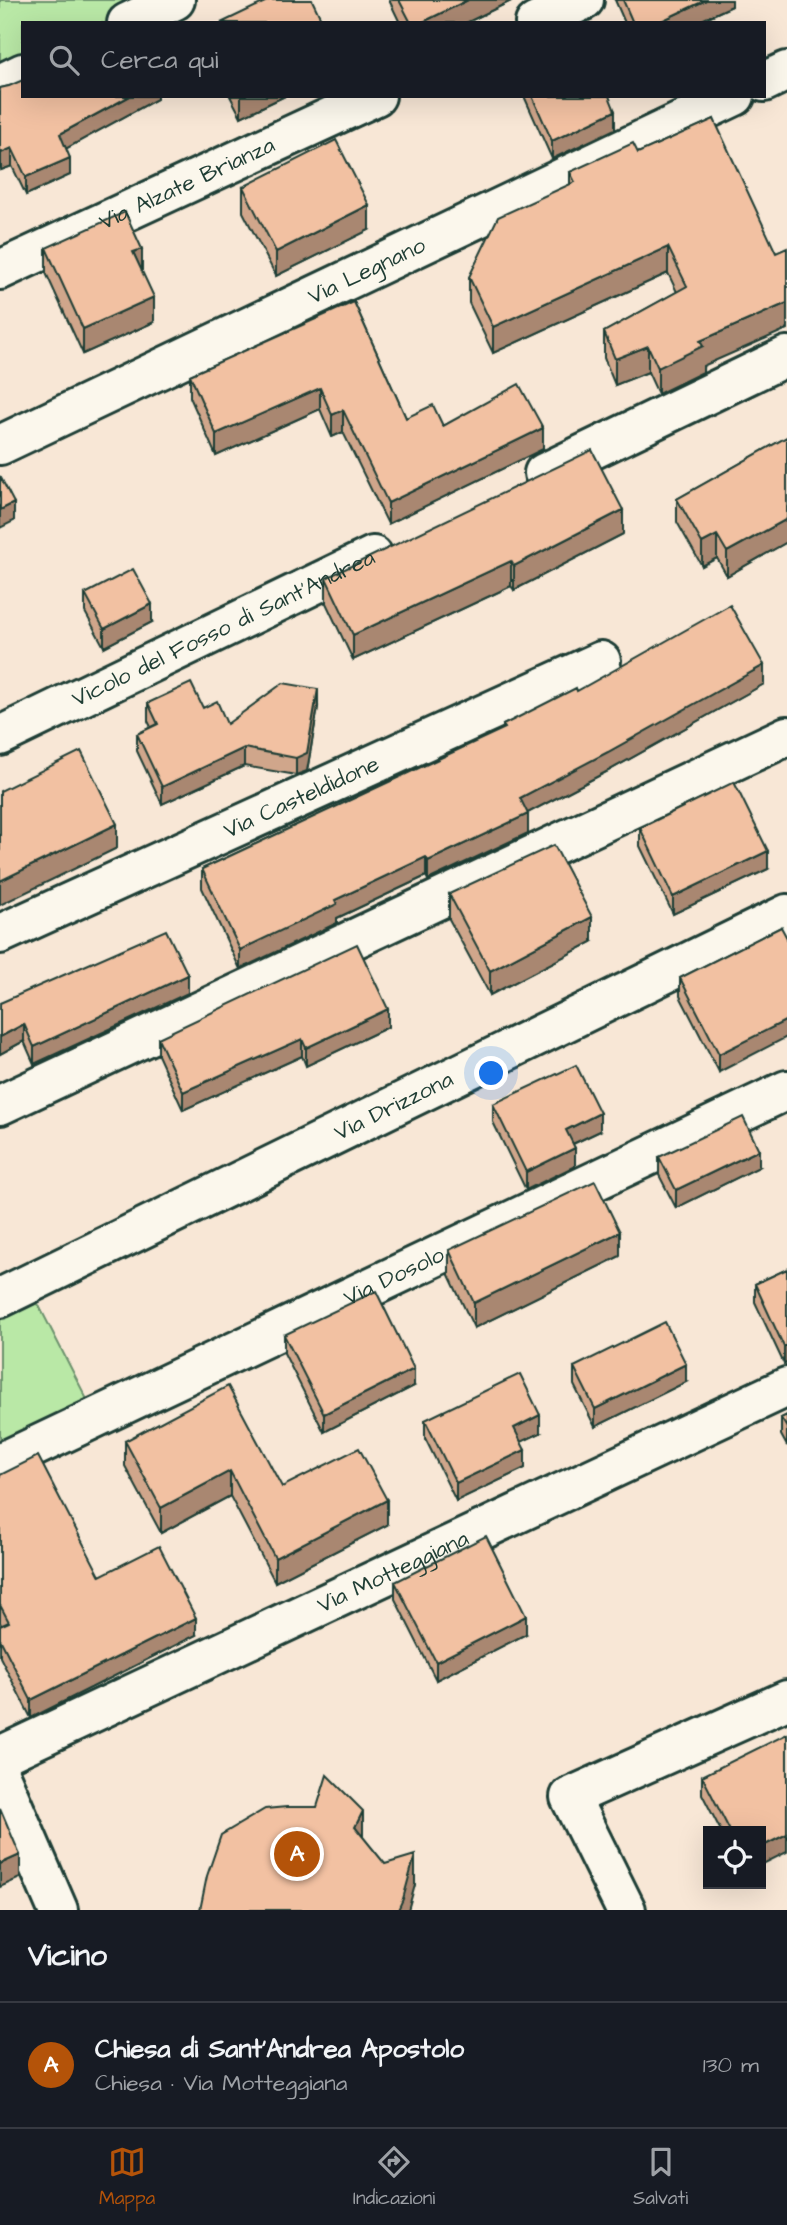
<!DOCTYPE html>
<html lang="it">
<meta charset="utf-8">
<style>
:root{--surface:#171b24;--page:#242831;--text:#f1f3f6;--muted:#9ea1a6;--line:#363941;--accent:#b45309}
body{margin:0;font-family:"Architects Daughter",sans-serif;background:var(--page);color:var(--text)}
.controls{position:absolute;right:21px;bottom:21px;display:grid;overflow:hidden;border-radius:0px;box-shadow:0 7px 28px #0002}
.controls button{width:63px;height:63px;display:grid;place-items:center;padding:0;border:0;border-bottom:2px solid var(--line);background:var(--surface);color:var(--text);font:35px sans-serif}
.you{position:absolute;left:492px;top:1074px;width:24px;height:24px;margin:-18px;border:5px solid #fff;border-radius:50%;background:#1a73e8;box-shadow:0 0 0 10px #1a73e833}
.badge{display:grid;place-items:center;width:46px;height:46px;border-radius:50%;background:var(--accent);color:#fff;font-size:23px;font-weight:700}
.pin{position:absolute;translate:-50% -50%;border:4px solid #fff;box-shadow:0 2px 7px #0006}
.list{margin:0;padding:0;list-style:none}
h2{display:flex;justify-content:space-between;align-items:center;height:91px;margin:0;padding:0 28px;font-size:30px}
h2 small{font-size:23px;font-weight:400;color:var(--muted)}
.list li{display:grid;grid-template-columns:46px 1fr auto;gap:21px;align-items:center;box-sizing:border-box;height:126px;padding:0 28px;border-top:2px solid var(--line)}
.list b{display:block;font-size:26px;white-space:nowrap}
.list p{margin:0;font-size:23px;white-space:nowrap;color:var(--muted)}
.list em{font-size:23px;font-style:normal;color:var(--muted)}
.icon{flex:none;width:38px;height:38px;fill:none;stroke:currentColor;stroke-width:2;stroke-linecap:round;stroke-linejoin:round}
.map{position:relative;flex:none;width:787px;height:1910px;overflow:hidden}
.search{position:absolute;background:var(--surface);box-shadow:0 7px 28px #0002;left:21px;right:21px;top:21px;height:77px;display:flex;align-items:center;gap:18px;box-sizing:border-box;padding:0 24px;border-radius:0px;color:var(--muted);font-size:26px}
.sheet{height:217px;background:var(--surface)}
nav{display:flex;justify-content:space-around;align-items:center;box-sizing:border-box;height:98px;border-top:2px solid var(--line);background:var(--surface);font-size:19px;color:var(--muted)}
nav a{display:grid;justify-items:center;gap:4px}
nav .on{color:var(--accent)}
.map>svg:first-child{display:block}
</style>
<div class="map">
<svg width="787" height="1910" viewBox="0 0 787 1910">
<rect width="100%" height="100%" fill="#f8e7d6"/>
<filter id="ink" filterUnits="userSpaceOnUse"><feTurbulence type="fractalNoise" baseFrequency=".0143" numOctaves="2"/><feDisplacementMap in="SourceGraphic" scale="14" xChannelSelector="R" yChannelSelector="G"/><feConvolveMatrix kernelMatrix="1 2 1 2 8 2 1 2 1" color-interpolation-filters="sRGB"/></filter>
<g filter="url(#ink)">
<path fill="#b9e8a6" stroke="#6c926d" stroke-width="2" d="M0,0H175L127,23H23V73L0,84Z
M31,1290L95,1415L0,1463V1306Z"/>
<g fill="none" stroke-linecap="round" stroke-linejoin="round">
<g stroke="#1f3d34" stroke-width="44">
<g id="minor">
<path d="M127,23L175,0"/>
<path d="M535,23L584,0"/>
<path d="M764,82L787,71"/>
<path d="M0,84L23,73"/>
<path id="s1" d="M0,270L376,96"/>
<path id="s2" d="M0,445L735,96"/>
<path d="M544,473L787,356"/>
<path id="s3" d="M0,736L373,556"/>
<path id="s4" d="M0,934L601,661"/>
<path d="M0,1105L787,736"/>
<path id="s5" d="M0,1298L787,914"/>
<path id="s6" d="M0,1463L787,1090"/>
<path id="s7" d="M0,1756L787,1387"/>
<path d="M0,1776L58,1910"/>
<path d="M626,1910L570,1797L787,1700"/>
</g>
</g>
<use href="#minor" stroke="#fbf7ec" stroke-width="38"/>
</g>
<path fill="#d0a68b" stroke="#1f3d34" stroke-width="2" d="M389,0H513L466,23H400Z
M615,0H732V6L695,23H625Z
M9,86L157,96V99L66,148L70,175L26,195L12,166L1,170L0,168V88Z
M230,96H285L241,117Z
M524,96H609L615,129L552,159Z
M714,119L703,372L658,394L648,372L615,385L604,358V332L677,292L668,273L493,353L469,303V277L570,184V172L638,153Z
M243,187L369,230L276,276L243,212Z
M46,248L154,322L83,354L46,273Z
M354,302L406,418L543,449L388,524L343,432L332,437L320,409L216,456L190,397V375Z
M787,437V542L727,576L717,558L702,566L677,522V499Z
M623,534L514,590L511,586L353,660L326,603V578Z
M85,594L152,622L104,647L85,612Z
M764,684L608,771L527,813L528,833L428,880L426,876L337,918V923L240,969L202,888V869L503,729V725L577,691Z
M148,703L203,708L227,724L318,707L307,771L296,775L244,766L162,804L137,751V734L151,727L148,721Z
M640,828L768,869L673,914L640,846Z
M449,894L592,942L490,995L449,919Z
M781,927L719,1072L680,996V978Z
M188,993L34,1064L24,1041L0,1054V1003Z
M388,1027L306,1066L302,1056L183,1110L158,1055V1038Z
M493,1104L600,1131L573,1144L575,1166L526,1190L493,1122Z
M659,1157L759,1167L676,1208L659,1175Z
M449,1250L620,1256L474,1328L449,1275Z
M787,1269V1363L784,1364L755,1302V1284Z
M284,1335L414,1386L324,1432L284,1353Z
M574,1367L686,1382L595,1427L574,1385Z
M787,1415V1446L781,1435V1418Z
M425,1420L540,1433L521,1442L525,1468L456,1501L425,1438Z
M125,1441L282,1487L387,1525L275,1582L230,1496L161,1533L125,1466Z
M0,1475L100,1576L196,1635L31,1718L0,1657V1626L1,1625L0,1622Z
M395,1582L526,1634L436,1680L395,1599Z
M702,1776L761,1831H721L702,1794Z"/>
<path fill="#a98771" stroke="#1f3d34" stroke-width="2" d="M468,0H513L466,23H421Z
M706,0H732V6L695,23H657Z
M130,96H157V99L60,152V134Z
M241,96H285L241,117Z
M615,111V129L552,159V141Z
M12,148V166L1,170V153Z
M70,158V175L26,195V177Z
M369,205V230L276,276V252Z
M668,247V273L493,353V327Z
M142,249V273L133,252Z
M154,297V322L83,354V329Z
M787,303V329L703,366V372L658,394V368L700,341Z
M648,346V372L615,385V359Z
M320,388V409L216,456V434Z
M343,410V432L332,437V415Z
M543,428V449L388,524V503Z
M14,503V521L0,528V510Z
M623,510V534L514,590V566Z
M787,519V542L727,576V552Z
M717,535V558L702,566V543Z
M511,561V586L353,660V635Z
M152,604V622L104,647V629Z
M764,665V684L608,771L520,817V798Z
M318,689V707L307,771L296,775V758Z
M244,748V766L162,804V787Z
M528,814V833L428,880V861Z
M117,824V848L0,905V881Z
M768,851V869L673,914V897Z
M426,857V876L337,918V923L240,969V950L335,900Z
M592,917V942L490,995V971Z
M188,975V993L34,1064V1047Z
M388,1009V1027L306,1066V1048Z
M787,1020V1037L719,1072V1054Z
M24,1024V1041L0,1054V1037Z
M302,1039V1056L183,1110V1092Z
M600,1113V1131L566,1147V1130Z
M575,1148V1166L526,1190V1172Z
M759,1150V1167L676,1208V1190Z
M620,1232V1256L474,1328V1303Z
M787,1345V1363L784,1364V1347Z
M686,1364V1382L595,1427V1409Z
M414,1369V1386L324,1432V1414Z
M540,1415V1433L514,1445V1428Z
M525,1450V1468L456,1501V1483Z
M230,1471V1496L161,1533V1508Z
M387,1500V1525L275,1582V1558Z
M526,1616V1634L436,1680V1662Z
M196,1618V1635L31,1718V1700Z
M363,1811V1841L355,1827Z
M787,1834V1852L761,1865V1847Z
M20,1855V1878L0,1887V1864Z
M415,1855V1885L408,1910H398Z"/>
<path fill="#f2c1a2" stroke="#1f3d34" stroke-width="2" d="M269,0H312L323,23H221Z
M399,0H468L421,23H411Z
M623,0H706L657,23H633Z
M23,80V96H130L60,134L70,158L26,177L12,148L1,153L0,150V88L9,86Z
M532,96H609L615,111L552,141Z
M714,119L776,253L787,248V303L700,341L703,346L658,368L648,346L615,359L604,332L687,286L668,247L493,327L469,277L498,217L575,182L570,172L633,143L638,153Z
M336,140L369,205L276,252L243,187Z
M125,212L142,249L133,252L154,297L83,329L46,248Z
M354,302L406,418L433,405L443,426L519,384L543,428L388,503L343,410L332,415L320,388L216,434L190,375Z
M787,437V519L727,552L717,535L702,543L677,499Z
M592,450L623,510L514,566L511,561L353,635L326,578Z
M0,476L14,503L0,510Z
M133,569L152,604L104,629L85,594Z
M730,605L764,665L608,752L520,798L528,814L428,861L426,857L335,900L337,904L240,950L202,869L505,728L503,725L576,688L577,691Z
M191,683L203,708L217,701L227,724L283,683L318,689L307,753L296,758L244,748L162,787L137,734L158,724L148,703Z
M81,751L117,824L0,881V791Z
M734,782L768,851L673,897L640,828Z
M554,845L592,917L490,971L449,894Z
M781,927L787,938V1020L719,1054L680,978Z
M166,930L188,975L34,1047L24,1024L0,1037V1003Z
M357,944L388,1009L306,1048L302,1039L183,1092L158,1038Z
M576,1065L600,1113L566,1130L575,1148L526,1172L493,1104Z
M743,1117L759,1150L676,1190L659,1157Z
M595,1181L620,1232L474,1303L449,1250Z
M787,1269V1345L784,1347L755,1284Z
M376,1291L414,1369L324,1414L284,1335Z
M665,1322L686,1364L595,1409L574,1367Z
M520,1374L540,1415L514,1428L525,1450L456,1483L425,1420Z
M228,1386L282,1487L359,1448L387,1500L275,1558L230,1471L161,1508L125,1441Z
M787,1415V1428L781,1418Z
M38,1456L100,1576L159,1546L196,1618L31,1700L0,1639V1626L9,1622L0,1605V1475Z
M486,1536L526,1616L436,1662L395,1582Z
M787,1734V1834L761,1847V1831H730L702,1776Z
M327,1775L363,1811L355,1827L385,1864L415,1855L403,1899L398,1910H200L207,1876L221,1835L265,1809L287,1807H317Z
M0,1808L20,1855L0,1864Z"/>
</g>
<g text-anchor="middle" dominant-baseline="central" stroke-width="5" stroke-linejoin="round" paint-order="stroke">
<g font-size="23" fill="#1f3d34" stroke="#fbf7ec">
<text stroke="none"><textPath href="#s1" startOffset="206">Via Alzate Brianza</textPath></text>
<text stroke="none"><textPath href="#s2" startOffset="406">Via Legnano</textPath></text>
<text stroke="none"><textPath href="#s3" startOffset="248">Vicolo del Fosso di Sant'Andrea</textPath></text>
<text stroke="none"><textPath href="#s4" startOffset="331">Via Casteldidone</textPath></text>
<text stroke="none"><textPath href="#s5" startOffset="438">Via Drizzona</textPath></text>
<text stroke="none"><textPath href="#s6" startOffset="436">Via Dosolo</textPath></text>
<text stroke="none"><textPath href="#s7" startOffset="434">Via Motteggiana</textPath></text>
</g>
</g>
</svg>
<div class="controls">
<button><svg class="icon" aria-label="locate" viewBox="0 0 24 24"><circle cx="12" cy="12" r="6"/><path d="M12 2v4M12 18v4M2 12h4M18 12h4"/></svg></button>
</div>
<div class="you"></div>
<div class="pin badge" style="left:297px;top:1854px">A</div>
<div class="search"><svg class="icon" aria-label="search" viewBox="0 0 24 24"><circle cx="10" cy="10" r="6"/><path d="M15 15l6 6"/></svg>Cerca qui</div>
</div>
<section class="sheet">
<h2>Vicino<small></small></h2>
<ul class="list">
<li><span class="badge">A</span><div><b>Chiesa di Sant'Andrea Apostolo</b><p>Chiesa · Via Motteggiana</p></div><em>130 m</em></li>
</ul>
</section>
<nav>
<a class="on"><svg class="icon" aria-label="map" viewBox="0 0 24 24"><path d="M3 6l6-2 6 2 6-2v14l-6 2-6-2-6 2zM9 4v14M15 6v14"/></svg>Mappa</a>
<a><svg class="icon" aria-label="directions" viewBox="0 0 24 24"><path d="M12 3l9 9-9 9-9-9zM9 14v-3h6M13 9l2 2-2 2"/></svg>Indicazioni</a>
<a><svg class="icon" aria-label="saved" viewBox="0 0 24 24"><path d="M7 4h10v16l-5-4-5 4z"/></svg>Salvati</a>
</nav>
